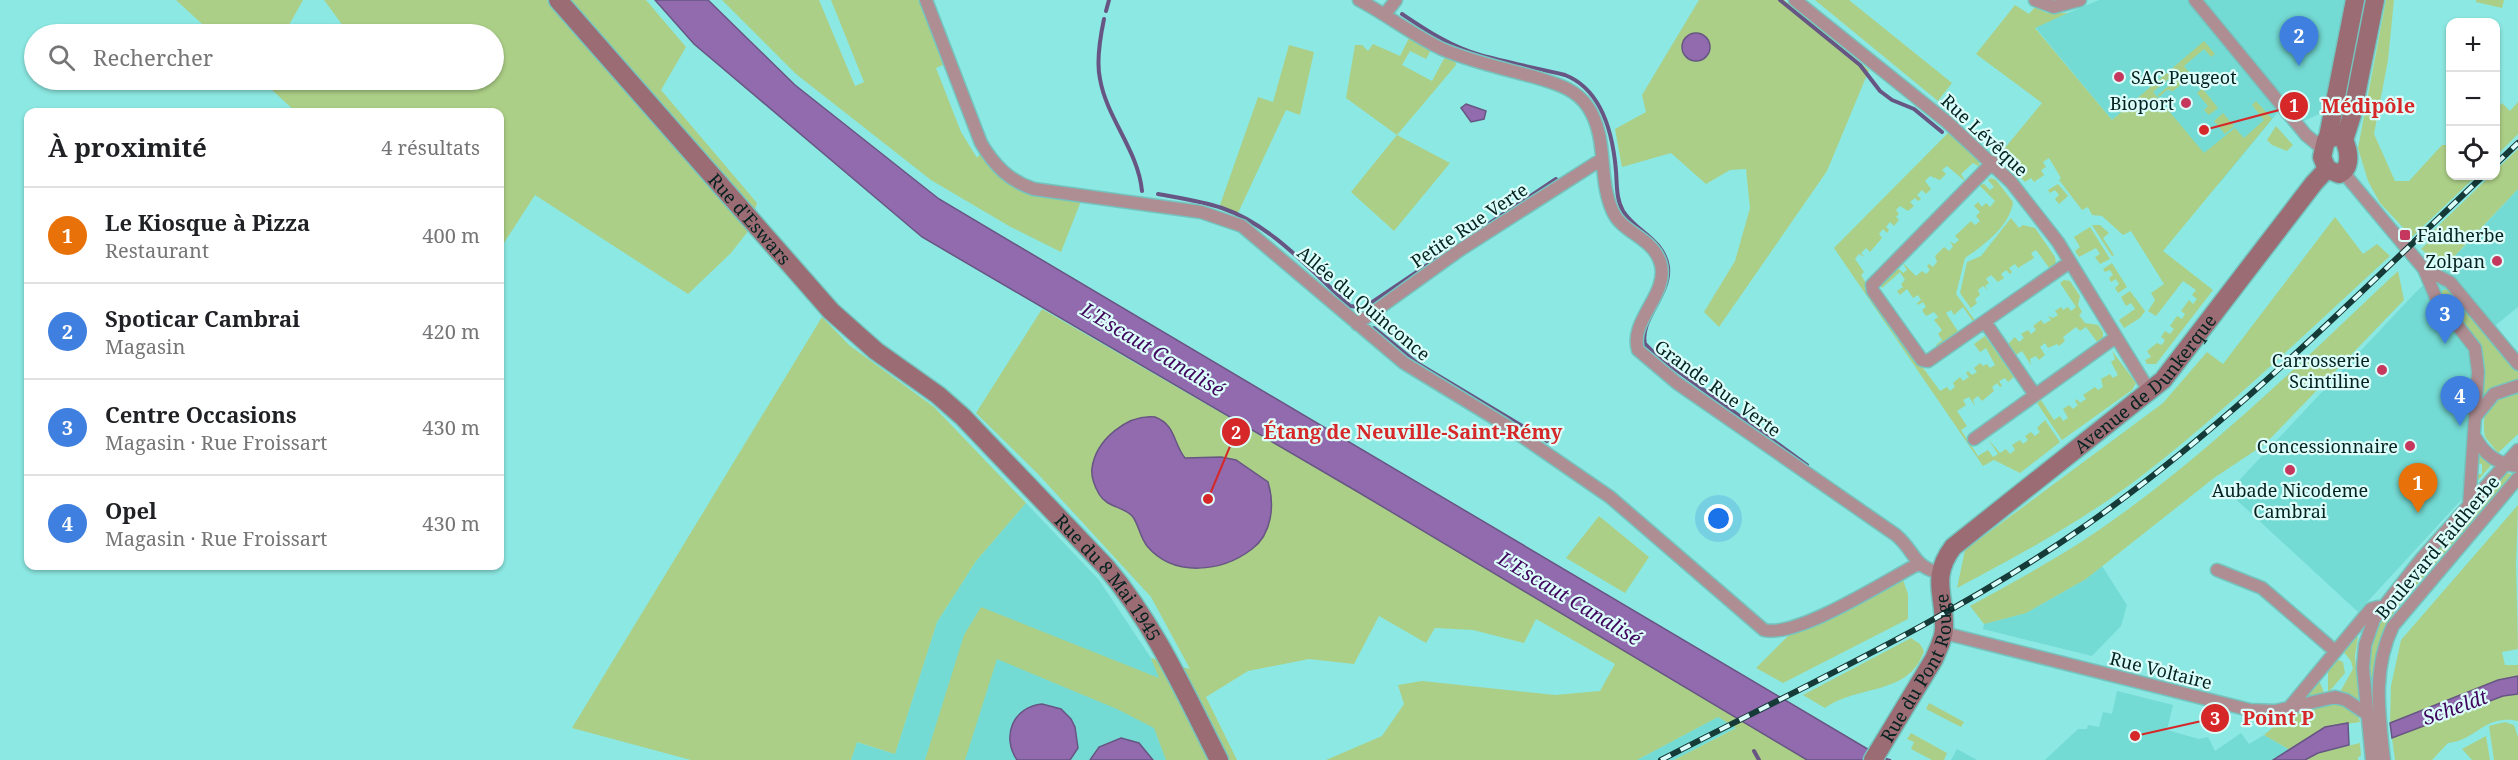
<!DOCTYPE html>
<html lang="fr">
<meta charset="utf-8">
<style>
:root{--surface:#fff;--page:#f6f6f6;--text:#202124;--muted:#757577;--line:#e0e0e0;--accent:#c6375d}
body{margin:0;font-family:"Noto Serif",serif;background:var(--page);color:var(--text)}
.controls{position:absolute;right:18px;top:18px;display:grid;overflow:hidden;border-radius:12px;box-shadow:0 2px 4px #0004}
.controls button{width:54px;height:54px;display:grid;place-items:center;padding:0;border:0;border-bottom:2px solid var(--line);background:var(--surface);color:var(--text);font:30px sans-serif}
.you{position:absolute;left:1719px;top:519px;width:21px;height:21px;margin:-15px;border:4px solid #fff;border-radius:50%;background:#1a73e8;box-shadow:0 0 0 9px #1a73e833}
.badge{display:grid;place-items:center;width:39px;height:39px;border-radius:50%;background:var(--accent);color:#fff;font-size:20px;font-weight:700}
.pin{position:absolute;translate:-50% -50px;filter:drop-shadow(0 2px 3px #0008)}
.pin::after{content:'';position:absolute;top:32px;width:21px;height:18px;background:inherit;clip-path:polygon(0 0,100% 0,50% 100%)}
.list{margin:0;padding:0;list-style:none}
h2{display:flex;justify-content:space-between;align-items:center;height:78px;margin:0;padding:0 24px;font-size:26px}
h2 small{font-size:20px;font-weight:400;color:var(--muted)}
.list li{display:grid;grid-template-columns:39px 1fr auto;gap:18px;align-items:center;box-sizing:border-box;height:96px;padding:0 24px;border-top:2px solid var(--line)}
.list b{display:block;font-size:22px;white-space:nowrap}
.list p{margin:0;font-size:20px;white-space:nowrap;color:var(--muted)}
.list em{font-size:20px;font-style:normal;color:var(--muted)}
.icon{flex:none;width:33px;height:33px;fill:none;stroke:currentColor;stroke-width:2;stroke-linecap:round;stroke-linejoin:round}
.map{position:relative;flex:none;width:2518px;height:760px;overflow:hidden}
.search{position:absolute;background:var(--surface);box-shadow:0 2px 4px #0004;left:24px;top:24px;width:480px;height:66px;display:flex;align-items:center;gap:15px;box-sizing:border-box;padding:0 21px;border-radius:33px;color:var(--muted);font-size:22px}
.panel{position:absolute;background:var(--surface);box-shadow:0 2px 4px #0004;left:24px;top:108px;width:480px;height:462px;border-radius:12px}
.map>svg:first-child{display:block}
</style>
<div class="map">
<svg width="2518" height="760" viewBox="0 0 2518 760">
<rect width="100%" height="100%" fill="#8ce8e2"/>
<path fill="#74dbd4" d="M2099,0H2347L2326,111L2304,121L2287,122L2278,112L2218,185L2142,95L2112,120L2035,27Z
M2518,189V307L2469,347L2474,361L2464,497L2358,612L2228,492L2415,293L2465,246Z
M1026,503L1099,580L1151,658L1197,760H851L856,742L895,754L937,622L976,561Z
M2102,566L2127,605L2121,626L2092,656L1983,629L1984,624L2026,613L2086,579Z
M2117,691L2173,705L2167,730L2199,739L2208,737L2215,751L2241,733L2249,744L2264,735L2290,750L2273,760H2045L2078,729H2087L2088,725L2099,727L2103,712L2112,714Z
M1718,717L1737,727L1674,760H1637Z
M1957,749L1977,760H1951Z"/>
<path fill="#accf87" d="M176,0H303L289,25L296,34H213Z
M324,0H547L749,230L731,253L688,294L535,195L500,249V112H296L261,80H328L330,83L335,80H494V34H349Z
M570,0H646L686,47L661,90L757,203L754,212Z
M722,0H819L855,86L864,82L831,0H919L943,65L936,68L961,132L977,158L980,154C1008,193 1038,191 1081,201L1061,252L1009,226L931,180L796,74Z
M1699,0H1784L1869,70L1827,171L1719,327L1704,312L1735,261L1750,208L1746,169L1730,170L1706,184L1671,153L1622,167L1615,129L1646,112L1642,95Z
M1815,0H1849L1952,83L1938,101Z
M2362,0H2370L2348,109L2341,108Z
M2386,0H2394L2388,60L2374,134L2395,181H2409L2442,145H2450V176H2476L2412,237L2380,203L2368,181L2358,148Z
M2476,0H2504L2502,8L2476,2Z
M2015,5L2029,14L2035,7L2047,13H2068L2035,28L2112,120L2204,41L2215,54L2211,57L2204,49L2184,66L2192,76L2173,91L2167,90L2159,97L2158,95L2174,81L2171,77L2153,92L2204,153L2235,128L2244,138L2264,120L2252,105L2256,101L2272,119L2163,251L2213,290L2156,364H2147L2145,360L2151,357L2147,351L2157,343L2162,345L2165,340L2161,337L2165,331L2170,334L2174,329L2170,326L2177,316L2182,319L2185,314L2181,311L2189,300L2193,304L2197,299L2192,295L2196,290L2183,281L2156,316L2148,311L2155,300L2151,293L2164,284L2131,231L2123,235L2102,216L2092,215L2088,207L2082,210L2059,180L2061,178L2049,158L2043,162L2046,167L2041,170L2044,175L2034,182L2031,178L2025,182L1999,155L2042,103L1976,54Z
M1410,36L1432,48L1426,59L1410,51L1402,65L1432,81L1446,55L1454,58L1456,65L1397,135L1450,163L1394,231L1351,192L1397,135L1346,98L1355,45H1362L1368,51L1373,44L1400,56Z
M1289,45L1314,52L1300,115L1286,110L1238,213L1220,205L1258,97L1273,102Z
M2202,88L2218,108L2209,115L2204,110L2208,106L2197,93Z
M2518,102V134L2496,156V110L2502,103L2510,111Z
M2223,113L2234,126L2225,134L2214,121Z
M2276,126L2293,145L2287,151L2272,145L2267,140Z
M1948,133L1978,159L1980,167L1973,163L1961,174L1966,182L1947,166L1942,170L1946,174L1940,180L1930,176L1925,181L1931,189L1926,194L1922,190L1917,195L1921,199L1918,201L1915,198L1910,202L1914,206L1908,211L1900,206L1896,210L1899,214L1896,217L1899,220L1894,226L1890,222L1886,227L1889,230L1887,233L1883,229L1879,234L1882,238L1870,252L1866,248L1861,253L1865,257L1859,254L1855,259L1864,272L1861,275L1890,322L1889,326L1898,340L1902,339L1940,391L1947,387L1950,391L1955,387L1953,383L1960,377L1963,381L1969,377L1966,373L1968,371L1972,375L1977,372L1974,368L1980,363L1983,366L1987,364L1990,368L1995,365L1986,348L1980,352L1974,344L1985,336L2014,377L2008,382L2005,378L1999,381L2002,386L2000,387L1997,383L1992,387L1994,391L1982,401L1978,396L1973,400L1975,406L1969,397L1963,400L1966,405L1957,411L1967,426L1961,430L1978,456L1988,450L1993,457L1998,454L1988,439L2000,453L2006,449L2010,454L2015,450L2012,445L2020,440L2023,444L2028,440L2025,436L2031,432L2035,436L2040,432L2037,428L2045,420L2060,442L2020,473L1994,460L1983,466L1834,248Z
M2518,149V189L2447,264L2436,261L2421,249L2434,237L2431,233L2490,176H2496V170Z
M1991,178L1996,180L2013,202C2010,226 1984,245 1965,258L1956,294L1976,322L1974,323L1963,307L1954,315L1951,310L1946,313L1959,333L1938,348L1936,345L1942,340L1938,334L1942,330L1934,320L1938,317L1934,312L1926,316L1922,310L1926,307L1923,302L1918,305L1917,303L1921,300L1918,295L1913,298L1907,289L1900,295L1897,291L1903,287L1901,284L1905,280L1900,272L1882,288L1881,286L1897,267L1903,273L1907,270L1902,262L1916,276L1922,271L1926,274L1930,270L1927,266L1929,264L1933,267L1937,262L1935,256L1944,247L1949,251L1953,247L1950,241L1954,244L1959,240L1955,236L1971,221L1975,225L1980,221L1976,216L1980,212L1974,206L1978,202L1982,207L1986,203L1990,207L1995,201L1979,185L1984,184L1990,190L1994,187L1988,180Z
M2058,184L2068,196L2059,204L2055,199L2059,195L2055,190L2050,193L2048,190Z
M2335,217L2363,254L2377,244L2390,256C2309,330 2230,407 2144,474C2086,519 2021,554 1957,588L1965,550L2163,403L2207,352L2223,364Z
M2011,218L2019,228L2023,225L2035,228L2055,257L2056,264L2050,269L2036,250L2031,253L2034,258L2018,268L2015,264L2009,268L2012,272L2010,274L2006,270L2001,274L2004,278L1998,282L1991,275L1986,279L1989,283L1985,286L1988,290L1983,286L1978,290L1980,295L1975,299L1977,303L1971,308L1975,314L1960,293L1967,262L1981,256Z
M2092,225H2100L2109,233L2103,238L2114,255L2112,256Z
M2090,227L2110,259L2100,264L2095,257L2100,254L2096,248L2079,257L2075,251L2080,247L2074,237Z
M2112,263L2127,287L2118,293L2115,288L2119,284L2116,279L2111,282L2109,278L2113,275L2110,270L2105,272L2103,269Z
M2398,271L2404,300L2265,444L2214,478L2086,579L2026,613L1984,624L1970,606C2014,582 2058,558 2099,530C2208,455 2302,361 2398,271Z
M2064,280L2070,281L2080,296L2078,305L2082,312L2079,315L2085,323L2098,325L2103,332V339L2098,343L2086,327L2080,331L2076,327L2063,337L2065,341L2059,346L2057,344L2048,348L2045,343L2040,347L2045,355L2039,360L2036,356L2030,359L2031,365L2022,351L2014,356L2007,345L2015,337L2019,342L2024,338L2021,334L2028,330L2031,334L2036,330L2033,326L2041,320L2044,324L2051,320L2048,316L2053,318L2058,315L2055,311L2061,307L2063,310L2068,307L2071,311L2076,307L2060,283Z
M2448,289L2518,372V383L2482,399L2483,361L2480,349L2441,296L2443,290Z
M2130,291L2145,311L2140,318L2124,328L2119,320L2135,309L2131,303L2126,306L2121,297Z
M1042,309L1358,492L1807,760H1674L1736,728L1718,717L1637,760H1326L1382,736L1404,704L1398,685L1422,681L1555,695L1600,691L1615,664L1536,619L1524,643L1473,630L1435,628L1426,643L1379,616L1354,664L1309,659L1248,671L1206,697L1237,760H1166L1154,728L1117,709L997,659L965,760H925L964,635L981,607L1159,678L1151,658L1190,669L1151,597L1038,474L976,413Z
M822,317L849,345L934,407L1026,503L976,561L937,622L895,754L857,742L851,760H691L572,728Z
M2112,351L2136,383L2132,390L2062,440L2037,403L2041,400L2054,420L2060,416L2063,421L2068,418L2063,409L2069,405L2073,409L2078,405L2075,401L2077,399L2080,403L2086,399L2083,395L2095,387L2098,390L2103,387L2101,379L2110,374L2113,378L2118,375L2111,362L2115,359Z
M2518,390V434L2498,453L2485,437C2480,406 2492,400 2518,390Z
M2476,450L2492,464L2474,485L2475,474H2482V464L2475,463Z
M2506,473L2513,474L2395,610C2367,655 2378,710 2380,760H2377C2373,722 2366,683 2372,646C2379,603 2473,508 2506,473Z
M2518,505L2516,564L2518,649L2502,652L2505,665H2518V721C2484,714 2476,741 2448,743L2432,760H2395L2390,723L2391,686L2401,640Z
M1599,516L1649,557L1625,593L1566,558Z
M1898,578L1903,580L1908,594V619L1783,683L1756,668L1790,634Z
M2354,637H2358L2355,656L2359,701L2340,692L2353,669L2351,661L2342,650Z
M1911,638L1920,644L1924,651C1909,696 1859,684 1825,708L1803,695Z
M2338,660L2343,662L2345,673L2328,693V667Z
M2318,678L2326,697L2298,704Z
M2341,701L2357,712L2360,722L2325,727L2290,750L2264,735L2291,712Z
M1929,703L1964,722L1961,727L1926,709Z
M2505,722L2514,725L2518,737V760H2494L2489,726Z
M1911,733L1947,753L1944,760H1932L1911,749L1914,742L1907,739Z
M2486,736L2490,760H2472L2462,749Z
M2360,743L2361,756L2358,757V760H2305L2318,753Z"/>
<path fill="#916bae" stroke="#675583" stroke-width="1.5" d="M655,0H708L795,85L939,199L1881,757L1891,760H1807L1358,492L922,237L694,44Z
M1682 47a14 14 0 1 1 28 0a14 14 0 1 1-28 0Z
M1466,104L1486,111L1484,119L1471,122L1461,108Z
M1155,417C1176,425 1173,443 1185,458L1221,457L1236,460L1268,482C1275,505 1272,534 1252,549C1222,572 1174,578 1147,546C1140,537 1139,526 1133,517C1124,506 1107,508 1099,494C1095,487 1091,476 1092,468C1096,440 1127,414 1155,417Z
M2518,676V694L2503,696L2392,738L2390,723L2498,680Z
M1042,704L1061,709L1071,719L1075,727L1078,748L1070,760H1017C1001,736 1013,707 1042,704Z
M2348,723L2349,745L2318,753L2305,760H2273L2325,727Z
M1121,738L1139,743L1153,760H1090L1099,747Z"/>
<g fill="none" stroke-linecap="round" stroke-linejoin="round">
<path stroke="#675583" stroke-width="4" d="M1780,0L1860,65L1880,91L1892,100L1914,109L1942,132
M1106,11L1109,0
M1402,14C1426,30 1451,47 1480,55C1508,63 1537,68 1565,75C1603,90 1613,135 1616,171C1617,184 1616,199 1623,211C1636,232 1664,239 1668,267C1671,295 1639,320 1645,344L1657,356L1807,465
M1104,19C1100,38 1096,61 1100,79C1107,119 1138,150 1142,191
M1158,194C1179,198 1201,201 1222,208C1272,225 1311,271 1350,306L1358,307
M1463,241L1556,179
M1368,305L1454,247
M1374,328L1417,363L1547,441
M1754,751L1759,760"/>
<g stroke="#74c4bf" stroke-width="15">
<path id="street" d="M926,0L981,143C994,165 1009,181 1034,189L1201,212L1242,226L1404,363L1504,424L1610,497L1764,630C1797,638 1884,582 1918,564
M1359,0C1387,15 1413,35 1442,49C1472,62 1506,69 1538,78C1557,84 1576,89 1588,107C1609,139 1597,178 1613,212C1623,234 1655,238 1661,265C1668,295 1629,321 1638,350L1677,383L1896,535C1915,551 1913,567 1940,573
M1795,0L1947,122L2011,182L2058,242L2150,392
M2035,0L2054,7L2080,0
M2195,0L2306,135L2323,149
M1385,14L1396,0
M1993,162L1872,285L1873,291L1922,360L1928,361L2070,262
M2343,172L2424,269L2436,298L2475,348L2478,372L2469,506
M2424,269L2450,282L2518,364
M1985,322L2035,395
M1357,324L1460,250L1602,159
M2476,416L2494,394L2518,386
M2474,435C2483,453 2497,465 2518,466
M1974,439L2116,337
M2217,570L2262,588L2335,651
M1944,633L2250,710L2275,711L2335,697L2346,700L2367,714
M2288,709L2359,623L2371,609L2378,607
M2372,760L2363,668L2365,645L2374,619L2422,558L2518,450
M2384,760C2379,714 2372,669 2393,626L2518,478"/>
</g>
<g stroke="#74c4bf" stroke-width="21">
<g id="secondary">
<path id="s1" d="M558,0L831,311L876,351L938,395L963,417L1106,567C1155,625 1185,693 1219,760"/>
<path d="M2337,136L2344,140C2349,151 2352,168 2339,174L2327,169L2322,157L2326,140Z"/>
<path d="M2328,137L2355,0"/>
<path d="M2344,140L2352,115L2375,0"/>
<path id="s2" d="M1873,760L1934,659C1938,649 1944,639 1944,628C1945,595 1930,578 1953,547L2163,380L2314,183L2327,169"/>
</g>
</g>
<use href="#street" stroke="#af8e93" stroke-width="12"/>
<use href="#secondary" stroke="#9b6c73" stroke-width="18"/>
<g stroke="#153a38" stroke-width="6">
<path id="rail" d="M2496,164L2518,143
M1661,760C1804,686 1953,618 2085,526C2231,424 2355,297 2483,176"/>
</g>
<use href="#rail" stroke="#dcfefb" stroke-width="4" stroke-dasharray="11" stroke-linecap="butt"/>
</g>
<g fill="#c6375d" stroke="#dcfefb" stroke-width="2">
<circle cx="2119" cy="77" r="6"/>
<circle cx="2186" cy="103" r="6"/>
<rect x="2399" y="229" width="12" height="12" rx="3"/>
<circle cx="2497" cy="261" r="6"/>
<circle cx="2382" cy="370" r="6"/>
<circle cx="2410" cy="446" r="6"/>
<circle cx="2290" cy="470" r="6"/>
</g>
<g text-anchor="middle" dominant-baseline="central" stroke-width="4.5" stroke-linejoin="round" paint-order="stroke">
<g font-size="18" fill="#042220" stroke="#dcfefb" text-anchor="end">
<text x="2131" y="77" text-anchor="start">SAC Peugeot</text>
<text x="2174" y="103">Bioport</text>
<text x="2417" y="235" text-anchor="start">Faidherbe</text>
<text x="2485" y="261">Zolpan</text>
<text x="2370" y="360">Carrosserie<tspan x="2370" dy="21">Scintiline</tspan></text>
<text x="2398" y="446">Concessionnaire</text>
<text x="2290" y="490" text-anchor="middle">Aubade Nicodeme<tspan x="2290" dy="21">Cambrai</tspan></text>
</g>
<g font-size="18" fill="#042220" stroke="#dcfefb">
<text transform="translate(1985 135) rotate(43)">Rue Lévêque</text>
<text stroke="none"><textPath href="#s1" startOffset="291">Rue d'Eswars</textPath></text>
<text transform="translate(1469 225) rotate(-34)">Petite Rue Verte</text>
<text transform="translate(1364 303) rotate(40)">Allée du Quinconce</text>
<text stroke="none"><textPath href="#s2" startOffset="488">Avenue de Dunkerque</textPath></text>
<text transform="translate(1718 388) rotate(36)">Grande Rue Verte</text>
<text transform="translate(2437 547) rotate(-50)">Boulevard Faidherbe</text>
<text stroke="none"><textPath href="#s1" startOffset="800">Rue du 8 Mai 1945</textPath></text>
<text stroke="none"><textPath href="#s2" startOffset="104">Rue du Pont Rouge</textPath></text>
<text transform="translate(2161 670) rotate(14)">Rue Voltaire</text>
</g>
<g font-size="20" font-style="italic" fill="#40075d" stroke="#dcfefb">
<text transform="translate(1153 349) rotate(31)">L'Escaut Canalisé</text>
<text transform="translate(1570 598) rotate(31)">L'Escaut Canalisé</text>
<text transform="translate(2455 707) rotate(-20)">Scheldt</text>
</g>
</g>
<path fill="none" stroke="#d62828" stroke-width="2" d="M2204 130L2294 106M1208 499L1236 432M2135 736L2215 718"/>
<g fill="#d62828" stroke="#dcfefb" stroke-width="2">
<circle cx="2204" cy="130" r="6"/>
<circle cx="1208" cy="499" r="6"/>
<circle cx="2135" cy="736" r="6"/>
<circle cx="2294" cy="106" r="15"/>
<circle cx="1236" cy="432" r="15"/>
<circle cx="2215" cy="718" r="15"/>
</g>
<g font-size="18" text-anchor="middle" font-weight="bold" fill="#fff">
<text x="2294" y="112">1</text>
<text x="1236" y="439">2</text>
<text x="2215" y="725">3</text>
</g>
<g font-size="20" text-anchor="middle" font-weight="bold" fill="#d62828" stroke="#dcfefb" stroke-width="4.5" stroke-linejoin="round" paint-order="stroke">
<text x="2368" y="113">Médipôle</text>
<text x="1413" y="439">Étang de Neuville-Saint-Rémy</text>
<text x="2278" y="725">Point P</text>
</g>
</svg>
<div class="controls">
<button>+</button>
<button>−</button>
<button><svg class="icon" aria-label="locate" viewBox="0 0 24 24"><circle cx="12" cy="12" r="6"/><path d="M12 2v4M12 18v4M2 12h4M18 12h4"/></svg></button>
</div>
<div class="you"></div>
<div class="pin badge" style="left:2418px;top:513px;background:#e8710a">1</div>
<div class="pin badge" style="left:2299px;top:66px;background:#3f7fe0">2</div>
<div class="pin badge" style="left:2445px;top:344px;background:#3f7fe0">3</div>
<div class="pin badge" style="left:2460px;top:426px;background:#3f7fe0">4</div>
<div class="search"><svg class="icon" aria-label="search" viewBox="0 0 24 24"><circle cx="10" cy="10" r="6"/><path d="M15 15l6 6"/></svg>Rechercher</div>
<section class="panel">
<h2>À proximité<small>4 résultats</small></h2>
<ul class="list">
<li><span class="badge" style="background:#e8710a">1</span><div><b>Le Kiosque à Pizza</b><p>Restaurant</p></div><em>400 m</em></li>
<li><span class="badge" style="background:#3f7fe0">2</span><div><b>Spoticar Cambrai</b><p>Magasin</p></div><em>420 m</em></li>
<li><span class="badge" style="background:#3f7fe0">3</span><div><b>Centre Occasions</b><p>Magasin · Rue Froissart</p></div><em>430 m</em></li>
<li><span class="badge" style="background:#3f7fe0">4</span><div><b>Opel</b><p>Magasin · Rue Froissart</p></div><em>430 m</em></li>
</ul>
</section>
</div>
